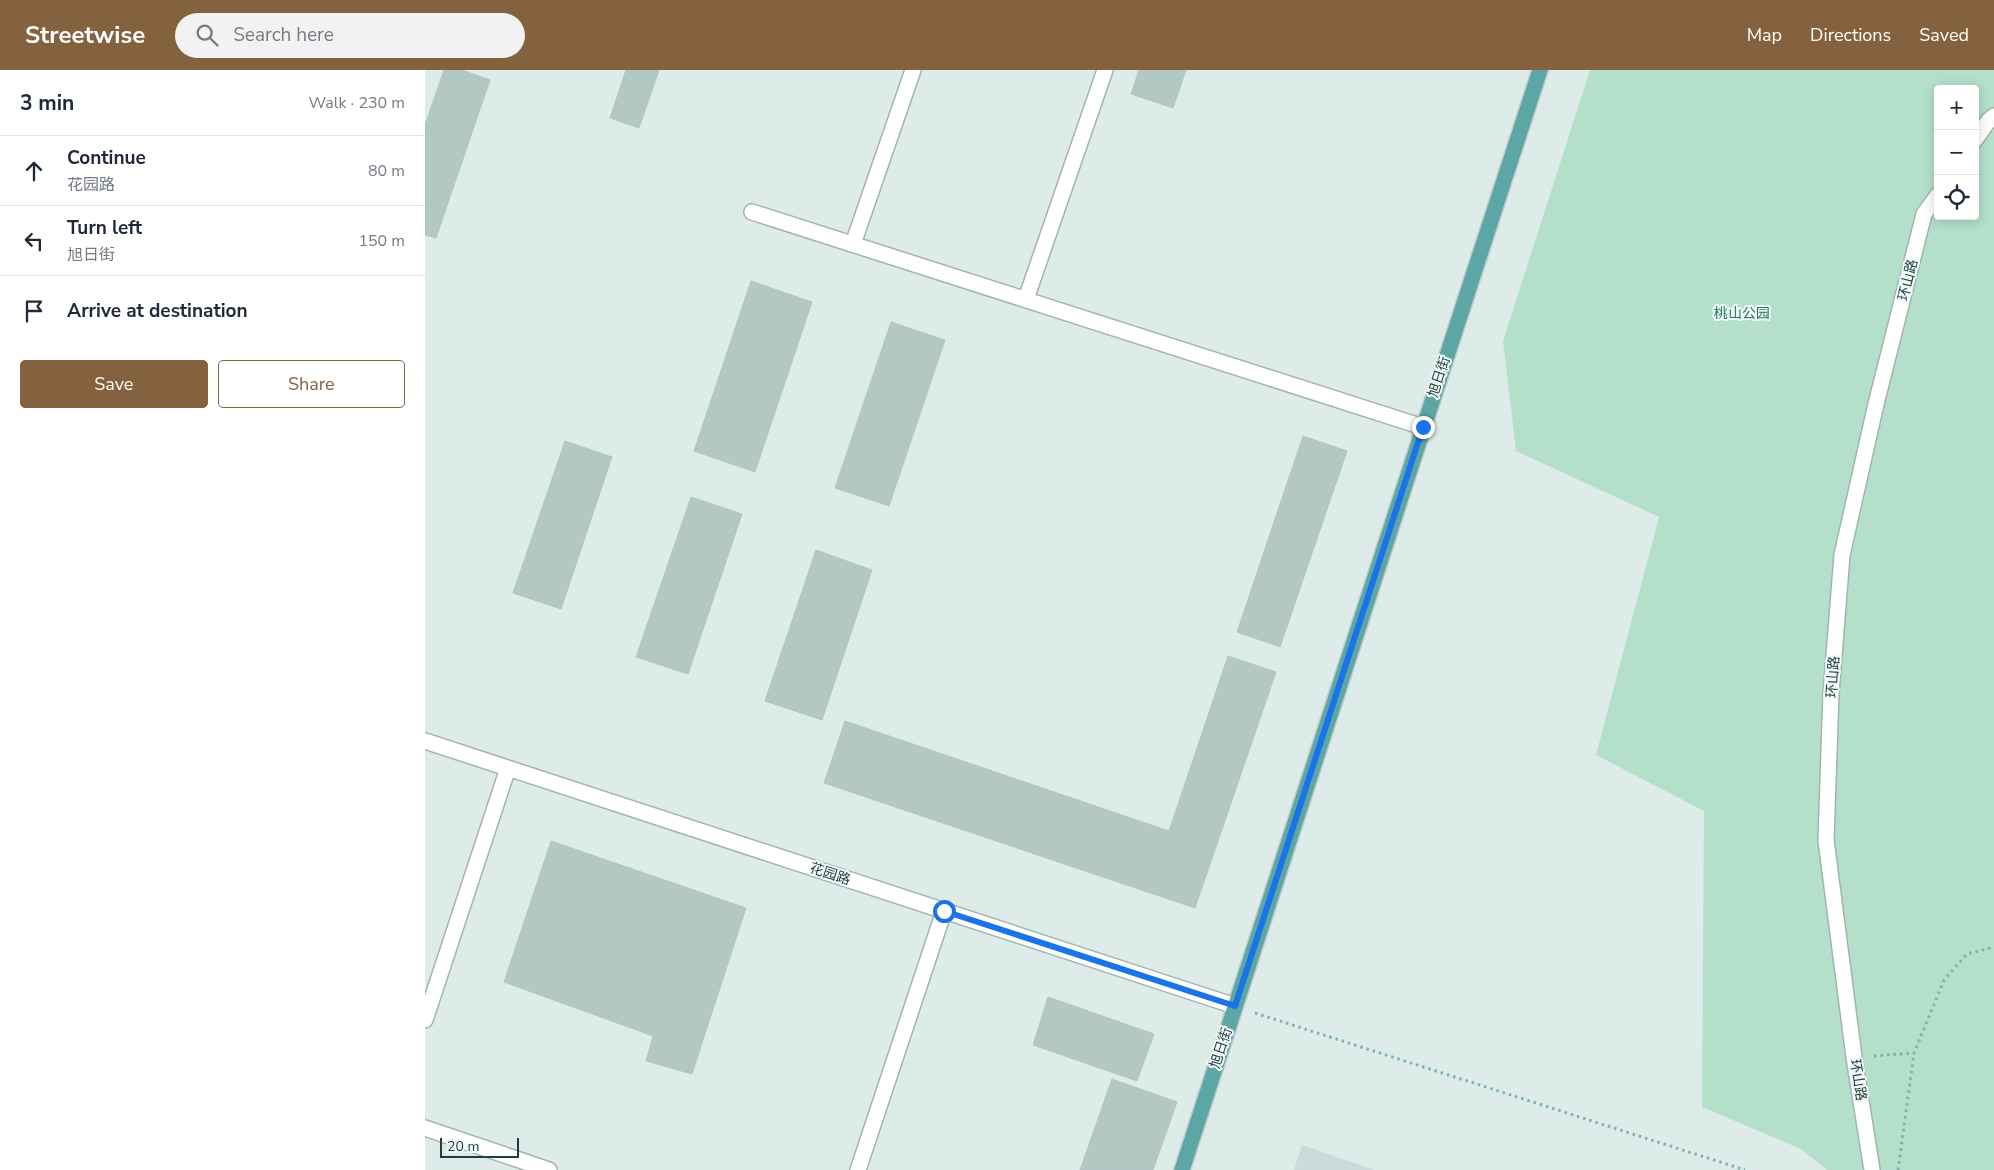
<!DOCTYPE html>
<meta charset="utf-8">
<style>
:root{--surface:#fff;--page:#f2f2f3;--text:#1f2937;--muted:#747a83;--line:#e0e1e3;--accent:#84613f}
body{margin:0;font-family:"Nunito Sans","Noto Sans SC",sans-serif;background:var(--page);color:var(--text)}
.controls{position:absolute;right:15px;top:15px;display:grid;overflow:hidden;border-radius:5px;box-shadow:0 2px 12px #0003}
.controls button{width:45px;height:45px;display:grid;place-items:center;padding:0;border:0;border-bottom:1px solid var(--line);background:var(--surface);color:var(--text);font:25px sans-serif}
.scale{position:absolute;left:15px;bottom:12px;width:79px;box-sizing:border-box;padding-left:5px;border:2px solid #1e3d3d;border-top:0;font-size:14px;line-height:18px;white-space:nowrap;color:#1e3d3d;-webkit-text-stroke:4px #eff8f6;paint-order:stroke}
.stop{position:absolute;width:15px;height:15px;margin:-11px;border:4px solid #1a73e8;border-radius:50%;background:#fff}
.stop.end{background:#1a73e8;border-color:#fff;box-shadow:0 1px 5px #0008}
.list{margin:0;padding:0;list-style:none}
h2{display:flex;justify-content:space-between;align-items:center;height:65px;margin:0;padding:0 20px;font-size:21px}
h2 small{font-size:16px;font-weight:400;color:var(--muted)}
.list li{display:grid;grid-template-columns:32px 1fr auto;gap:15px;align-items:center;box-sizing:border-box;height:70px;padding:0 20px;border-top:1px solid var(--line)}
.list b{display:block;font-size:19px;white-space:nowrap}
.list p{margin:0;font-size:16px;white-space:nowrap;color:var(--muted)}
.list em{font-size:16px;font-style:normal;color:var(--muted)}
.actions{display:flex;gap:10px;padding:15px 20px}
.actions a{flex:1;padding:11px 0;border:1px solid var(--accent);border-radius:5px;text-align:center;font-size:18px;color:var(--accent)}
.actions .main{background:var(--accent);color:#fff}
.icon{flex:none;width:28px;height:28px;fill:none;stroke:currentColor;stroke-width:2;stroke-linecap:round;stroke-linejoin:round}
.map{position:relative;flex:none;width:1569px;height:1100px;overflow:hidden}
header{display:flex;align-items:center;gap:30px;box-sizing:border-box;height:70px;padding:0 25px;background:var(--accent);color:#fff}
header strong{font-size:24px}
nav{display:flex;gap:28px;margin-inline-start:auto;font-size:18px}
.search{width:350px;height:45px;background:var(--page);display:flex;align-items:center;gap:12px;box-sizing:border-box;padding:0 18px;border-radius:28px;color:var(--muted);font-size:19px}
main{display:flex}
aside{flex:1;background:var(--surface)}
.map>svg:first-child{display:block}
</style>
<header>
<strong>Streetwise</strong>
<div class="search"><svg class="icon" aria-label="search" viewBox="0 0 24 24"><circle cx="10" cy="10" r="6"/><path d="M15 15l6 6"/></svg>Search here</div>
<nav><a>Map</a><a>Directions</a><a>Saved</a></nav>
</header>
<main>
<aside>
<h2>3 min<small>Walk · 230 m</small></h2>
<ul class="list">
<li><svg class="icon" aria-label="ahead" viewBox="0 0 24 24"><path d="M12 20V5M6 11l6-6 6 6"/></svg><div><b>Continue</b><p>花园路</p></div><em>80 m</em></li>
<li><svg class="icon" aria-label="left" viewBox="0 0 24 24"><path d="M17 20v-9H6M10 6l-5 5 5 5"/></svg><div><b>Turn left</b><p>旭日街</p></div><em>150 m</em></li>
<li><svg class="icon" aria-label="arrive" viewBox="0 0 24 24"><path d="M6 21V4h12l-3 4 3 4H6"/></svg><div><b>Arrive at destination</b></div></li>
</ul>
<div class="actions"><a class="main">Save</a><a>Share</a></div>
</aside>
<div class="map">
<svg width="1569" height="1100" viewBox="0 0 1569 1100">
<rect width="100%" height="100%" fill="#deece9"/>
<path fill="#ccdbd9" d="M877,1075L950,1100H869Z"/>
<path fill="#b4e0cb" fill-rule="evenodd" d="M1165,0H1569V1100H1402L1376,1079L1277,1037L1279,741L1171,685L1234,447L1091,381L1078,271ZM1513,19H1550V146H1513Z"/>
<path fill="#b3c7c3" stroke="#b0c6c2" d="M19,0H37L65,10L11,168L0,165V55Z
M201,0H234L214,58L185,48Z
M714,0H761L748,38L706,24Z
M326,211L387,232L330,402L269,381Z
M466,252L520,270L464,436L410,418Z
M878,366L922,381L855,577L812,562Z
M140,371L187,387L136,539L88,523Z
M266,427L317,444L263,604L211,587Z
M391,480L447,500L397,650L340,631Z
M803,586L851,602L770,838L399,713L420,651L744,761Z
M126,771L321,838L267,1004L221,991L228,966L79,912Z
M623,927L729,964L712,1011L608,975Z
M687,1009L752,1032L728,1100H655Z"/>
<g fill="none" stroke-linecap="round" stroke-linejoin="round">
<g stroke="#a1b4b2" stroke-width="18">
<path id="minor" d="M1550,70L1564,50L1569,46
M327,142L998,357
M428,174L488,0
M601,229L680,0
M0,671L810,936
M0,950L83,698
M0,1058L124,1100
M433,1100L519,841
M1447,1100L1429,987L1401,770L1406,623L1417,485L1451,334L1499,144L1513,125"/>
</g>
<g stroke="#c0c9c9" stroke-width="18">
<path id="major" d="M757,1100L1115,0"/>
</g>
<path stroke="#7bb3b0" stroke-width="3" stroke-dasharray="2.5 4" stroke-linecap="butt" d="M830,943L1320,1100
M1449,986L1489,983L1519,910L1542,884L1569,877
M1473,1100L1489,983"/>
<use href="#minor" stroke="#fff" stroke-width="15"/>
<use href="#major" stroke="#5da6a6" stroke-width="15"/>
</g>
<g fill="none" stroke-linecap="round" stroke-linejoin="round">
<path stroke="#1a73e8" stroke-width="6" d="M519,841L810,936L998,357"/>
</g>
<g text-anchor="middle" dominant-baseline="central" stroke-width="4" stroke-linejoin="round" paint-order="stroke">
<g font-size="14" fill="#1e3d3d" stroke="#eff8f6">
<text transform="translate(1483 210) rotate(-76)">环山路</text>
<text transform="translate(1014 307) rotate(-72)">旭日街</text>
<text transform="translate(1408 607) rotate(-86)">环山路</text>
<text transform="translate(405 804) rotate(18)">花园路</text>
<text transform="translate(796 978) rotate(-72)">旭日街</text>
<text transform="translate(1433 1010) rotate(81)">环山路</text>
</g>
<g font-size="14" fill="#23785b" stroke="#eff8f6">
<text x="1317" y="243">桃山公园</text>
</g>
</g>
</svg>
<div class="controls">
<button>+</button>
<button>−</button>
<button><svg class="icon" aria-label="locate" viewBox="0 0 24 24"><circle cx="12" cy="12" r="6"/><path d="M12 2v4M12 18v4M2 12h4M18 12h4"/></svg></button>
</div>
<div class="scale">20 m</div>
<div class="stop" style="left:519px;top:841px"></div>
<div class="stop end" style="left:998px;top:357px"></div>
</div>
</main>
